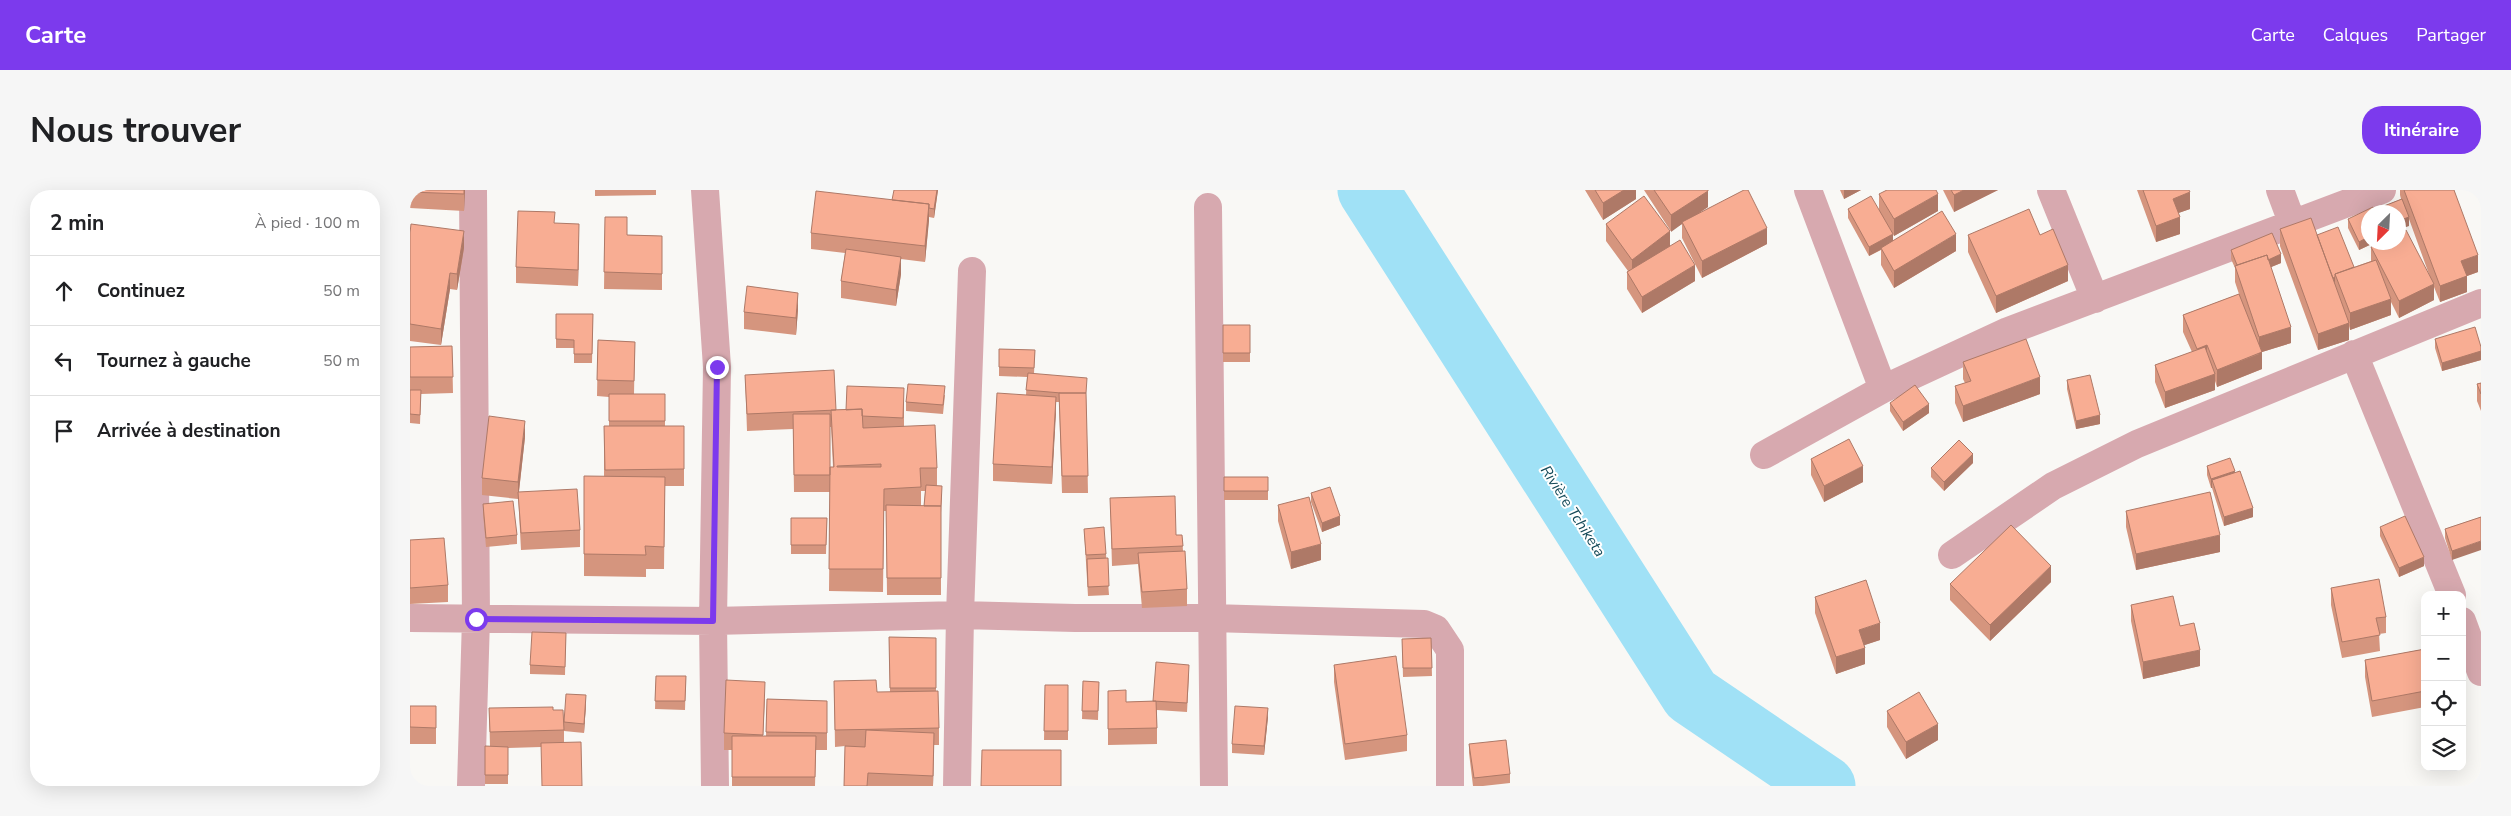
<!DOCTYPE html>
<html lang="fr">
<meta charset="utf-8">
<style>
:root{--surface:#fff;--page:#f6f6f6;--text:#202124;--muted:#757577;--line:#e0e0e0;--accent:#7c3aed}
body{margin:0;font-family:"Nunito Sans",sans-serif;background:var(--page);color:var(--text)}
.controls{position:absolute;right:15px;bottom:15px;display:grid;overflow:hidden;border-radius:10px;box-shadow:0 5px 20px #0002}
.controls button{width:45px;height:45px;display:grid;place-items:center;padding:0;border:0;border-bottom:1px solid var(--line);background:var(--surface);color:var(--text);font:25px sans-serif}
.compass{position:absolute;left:1951px;top:15px;width:45px;height:45px;border-radius:50%;background:var(--surface);box-shadow:0 5px 20px #0002;rotate:204deg}
.stop{position:absolute;width:15px;height:15px;margin:-11px;border:4px solid #7c3aed;border-radius:50%;background:#fff}
.stop.end{background:#7c3aed;border-color:#fff;box-shadow:0 1px 5px #0008}
.list{margin:0;padding:0;list-style:none}
h2{display:flex;justify-content:space-between;align-items:center;height:65px;margin:0;padding:0 20px;font-size:21px}
h2 small{font-size:16px;font-weight:400;color:var(--muted)}
.list li{display:grid;grid-template-columns:32px 1fr auto;gap:15px;align-items:center;box-sizing:border-box;height:70px;padding:0 20px;border-top:1px solid var(--line)}
.list b{display:block;font-size:19px;white-space:nowrap}
.list em{font-size:16px;font-style:normal;color:var(--muted)}
.icon{flex:none;width:28px;height:28px;fill:none;stroke:currentColor;stroke-width:2;stroke-linecap:round;stroke-linejoin:round}
.map{position:relative;flex:none;width:2071px;height:596px;overflow:hidden;border-radius:20px}
header{display:flex;align-items:center;gap:30px;box-sizing:border-box;height:70px;padding:0 25px;background:var(--accent);color:#fff}
header strong{font-size:24px}
nav{display:flex;gap:28px;margin-inline-start:auto;font-size:18px}
.intro{display:flex;align-items:center;justify-content:space-between;box-sizing:border-box;height:120px;padding:0 30px}
h1{margin:0;font-size:35px}
.button{padding:12px 22px;border-radius:20px;background:var(--accent);color:#fff;font-size:18px;font-weight:700}
main{display:flex;gap:30px;padding:0 30px}
aside{flex:1;background:var(--surface);border-radius:20px;box-shadow:0 5px 20px #0002}
.map>svg:first-child{display:block}
</style>
<header>
<strong>Carte</strong>
<nav><a>Carte</a><a>Calques</a><a>Partager</a></nav>
</header>
<div class="intro"><h1>Nous trouver</h1><a class="button">Itinéraire</a></div>
<main>
<aside>
<h2>2 min<small>À pied · 100 m</small></h2>
<ul class="list">
<li><svg class="icon" aria-label="ahead" viewBox="0 0 24 24"><path d="M12 20V5M6 11l6-6 6 6"/></svg><div><b>Continuez</b></div><em>50 m</em></li>
<li><svg class="icon" aria-label="left" viewBox="0 0 24 24"><path d="M17 20v-9H6M10 6l-5 5 5 5"/></svg><div><b>Tournez à gauche</b></div><em>50 m</em></li>
<li><svg class="icon" aria-label="arrive" viewBox="0 0 24 24"><path d="M6 21V4h12l-3 4 3 4H6"/></svg><div><b>Arrivée à destination</b></div></li>
</ul>
</aside>
<div class="map">
<svg width="2071" height="596" viewBox="0 0 2071 596">
<rect width="100%" height="100%" fill="#f9f8f5"/>
<g fill="none" stroke-linecap="round" stroke-linejoin="round">
<path stroke="#a0e1f6" stroke-width="61" d="M958,0L1281,505L1415,596"/>
<path stroke="#d7a9af" stroke-width="28" d="M295,0L307,177L303,431L305,596
M1398,0L1473,199
M1641,0L1685,109
M1870,0L1883,35
M798,17L804,596
M1944,164L2042,405
M1354,265L1473,199L1598,141L1972,0
M1542,365L1643,296L1727,254L2071,113
M0,428L303,431L550,425L665,428H801L1014,434L1026,439L1040,460V596
M2052,431L2071,482
M61,596L66,429L63,0
M547,596L550,425L562,81"/>
</g>
<path fill="#d5957e" fill-rule="evenodd" d="M0,0H55L54,21L0,18Z
M185,0H246V5L185,6Z
M528,0L524,28L519,27L515,72L491,69V84L486,116L431,108V91L435,63L401,59V43L482,10Z
M1175,0H1226V9L1193,30Z
M1234,0H1298V17L1290,22L1357,54L1292,88L1272,48V34L1260,41V56L1285,91L1232,123L1217,99V82L1218,81L1196,51V34L1260,40Z
M1430,0H1451L1434,9Z
M1533,0H1588L1544,22Z
M1727,0H1779L1780,19L1768,23L1770,44L1746,52Z
M1990,0H2044L2068,82L2057,86V102L2030,112L2024,97V110L1989,128L1981,112V125L1940,140L1939,136V150L1908,160L1870,56V39L1907,45L1944,77L1961,71V57L2020,87L1999,29V36L1988,22H1974V16L1991,9L1990,5Z
M1469,4L1528,21L1484,46L1477,35L1483,51L1546,61L1484,98L1471,75V60L1459,66L1438,28V19L1469,20Z
M195,27L217,45L252,46V100L194,99Z
M1938,29L1958,52H1966L1949,60L1938,38Z
M145,33L169,51L168,96L106,93V77Z
M0,43L54,58L47,100L40,99L31,155L0,151Z
M1558,45L1658,91L1586,123L1558,62Z
M1821,60L1871,73L1861,77L1881,153L1852,162V179L1807,197L1805,191V200L1755,218L1745,192V175L1782,162L1773,142V125L1829,104L1825,92V78L1821,69Z
M388,119L386,145L334,139V122Z
M146,124H183L182,173H164V158H146Z
M813,135H840V172H813Z
M2025,149L2071,157V170L2032,181L2025,158Z
M188,150L225,152L224,204H255V236H274V296H255L254,379H236V387L174,386V286L194,287V236H199V207L187,206Z
M42,156L43,203L11,204L10,234L0,233V157Z
M589,159L625,160L624,184L676,203L678,303H652L649,212H646L642,294L583,291V274L616,205L617,187L589,186Z
M1553,172L1630,204L1553,232L1545,213V196L1555,193L1553,189Z
M335,185L426,220L494,214V236L527,278V296L532,305L531,323V405H477L476,321H474L473,402L419,401L420,302H384L383,239L337,241ZM420,237H421L423,277H420ZM511,301H515L514,316H511Z
M1657,190L1690,234L1666,239L1657,199Z
M2071,193V221L2067,211V194Z
M535,205L533,224L496,221V212Z
M1480,213L1519,223L1493,241L1480,221Z
M115,247L109,302L170,340V357L111,360L108,303V309L72,305V288Z
M1401,269L1453,292L1414,312L1401,285Z
M1563,273L1534,301L1521,287V278Z
M1797,276L1825,283L1843,327L1814,336L1802,298H1801L1797,285Z
M814,287H858V310H814Z
M901,303L930,335L912,342L901,312Z
M700,308L766,345H772L773,361L777,399V416L732,418L728,374L702,376Z
M73,314L107,345V354L76,357L73,323Z
M868,315L911,370L881,379L868,331Z
M1716,321L1810,362L1726,380L1716,337Z
M2071,327L2042,370L2035,348V339Z
M381,328H417L416,364H381Z
M1970,337L2014,376L1989,387L1970,346Z
M674,339L696,364L699,405L678,406Z
M0,350L38,395V412L0,414Z
M1641,392L1580,451L1540,410V394Z
M1921,398L1976,427V443L1969,444L1970,461L1932,468L1921,415Z
M1405,407L1470,450L1454,455L1455,474L1426,484L1405,423Z
M1721,415L1770,436L1790,476L1733,489L1721,431Z
M156,443L155,485L120,484V475Z
M479,447L526,448V501L529,538V555H524L523,596H434L435,556L425,557L424,491L467,502H480Z
M1021,448L1022,486L993,487L992,449Z
M2015,459V517L1962,527L1955,487V470Z
M924,475L997,545V561L935,570L924,492Z
M779,484L777,522L747,520V554L698,555V501L716,512L743,511Z
M246,486H276L275,520L245,519Z
M673,491L689,492L688,530L672,529Z
M635,495H658V550H634Z
M355,509L353,546H356L357,509L417,511V560H406L405,596H322V560H314V543Z
M176,514L174,543L154,541V552L131,557L98,558V594H75V556L80,557L79,518L143,520L154,530Z
M0,516H26V554H0Z
M1477,521L1528,550L1496,569L1477,537Z
M858,527L854,565L822,563V554Z
M1059,554L1100,584V593L1073,596H1063L1059,563Z"/>
<path fill="#ae7967" d="M54,0H55L54,21Z
M527,0H528L524,28V19Z
M1214,0H1226V9L1193,30V13Z
M1434,0H1451L1434,9Z
M1554,0H1588L1544,22V5Z
M1298,1V17L1273,34L1272,32V34L1261,42V25Z
M1780,2V19L1763,25V9Z
M1528,4V21L1484,46V29Z
M519,14V31L515,72V56Z
M1770,27V44L1746,52V36Z
M1999,27V36L1988,40V31Z
M169,34V51L168,96V80Z
M1357,38V54L1292,88V71Z
M54,41V58L47,100V84Z
M1260,41V58L1222,86V70Z
M1483,44V53L1459,66V57Z
M1546,44V61L1484,98V81Z
M1958,47V52H1966L1949,60V52Z
M1871,64V73L1830,90V81Z
M2068,65V82L2057,86V102L2030,112V96L2051,71Z
M491,67V84L486,116V100Z
M1285,75V91L1232,123V107Z
M1658,75V91L1586,123V106Z
M40,83V99L31,155V139Z
M1925,87V96L1923,97V88Z
M2024,94V110L1989,128V111Z
M388,103V119L386,145V128Z
M1981,109V125L1940,140V123Z
M1939,133V150L1908,160V144Z
M1881,137V153L1852,162V179L1807,197V180L1849,164V147Z
M1797,155V171L1787,175V159Z
M2071,161V170L2032,181V173Z
M1805,184V200L1755,218V202Z
M1630,187V204L1553,232V216Z
M646,207V223L642,294V277Z
M1519,214V223L1493,241V232Z
M1690,225V234L1666,239V231Z
M115,231V247L108,309V292Z
M1563,264V273L1534,301V292Z
M1453,276V292L1414,312V296Z
M1825,281V290H1802V298H1801V289Z
M1843,318V327L1814,336V327Z
M930,326V335L912,342V333Z
M1810,345V362L1726,380V364Z
M2071,351V360L2042,370V361Z
M911,354V370L881,379V362Z
M2014,367V376L1989,387V378Z
M1641,376V392L1580,451V435Z
M1470,433V450L1449,457V440Z
M1455,458V474L1426,484V467Z
M1790,460V476L1733,489V472Z
M176,505V514L174,543V534Z
M858,518V527L854,565V556Z
M1528,534V550L1496,569V552Z
M524,543V559L523,596V586Z"/>
<path fill="#f8ad93" stroke="#ae7967" fill-rule="evenodd" d="M0,0H54V4L0,2Z
M484,0H527L524,19L519,18V14L482,10Z
M1185,0H1214L1193,13Z
M1244,0H1298V1L1261,25Z
M1334,0H1338L1357,38L1292,71L1272,32Z
M1477,0H1526L1528,4L1484,29L1469,4Z
M1541,0H1554L1544,5Z
M1733,0H1779L1780,2L1763,9L1770,27L1746,36Z
M1994,0H2044L2068,65L2051,71L2057,86L2030,96Z
M406,1L519,14L515,56L401,43Z
M1234,6L1260,41L1222,70L1196,34Z
M1461,6L1483,44L1459,57L1438,19Z
M1992,9L1999,27L1988,31V22H1976L1974,16Z
M1963,17L1965,22H1958V47L1949,52L1938,29Z
M1619,19L1630,45L1643,39L1658,75L1586,106L1558,45Z
M108,21L145,22L144,33L169,34L168,80L106,77Z
M1532,21L1546,44L1484,81L1471,58Z
M195,27H217V45L252,46V84L194,82Z
M1901,28L1939,133L1908,144L1870,39Z
M1,34L54,41L47,84L40,83L31,139L0,134V43Z
M1928,37L1944,77L1925,84V87L1923,88L1907,45Z
M1996,40L2024,94L1989,111L1961,57L1971,52H1988V44Z
M1862,43L1871,64L1858,70L1857,65L1827,75L1821,60Z
M1270,50L1285,75L1232,107L1217,82Z
M436,59L491,67L486,100L431,91Z
M1857,65L1881,137L1849,147L1825,76Z
M1966,70L1981,109L1940,123L1925,84Z
M337,96L388,103L386,128L334,122Z
M1829,104L1852,162L1807,180L1797,155L1787,159L1773,125Z
M146,124H183L182,164H164V150L146,149Z
M813,135H840V163H813Z
M2065,137L2071,157V161L2032,173L2025,149Z
M1616,149L1630,187L1553,216L1545,196L1561,191L1553,172Z
M188,150L225,152L224,191L187,190Z
M42,156L43,187H0V157Z
M1795,157L1805,184L1755,202L1745,175Z
M589,159L625,160L624,178L589,177Z
M424,180L426,220L337,224L335,185Z
M618,183L677,188L676,203H651L616,200Z
M1680,185L1690,225L1666,231L1657,190Z
M2071,193V204L2067,194Z
M498,194L535,196L533,215L496,212Z
M1505,195L1519,214L1493,232L1480,213Z
M437,196L494,198L493,228L452,226V219L436,220Z
M0,200H11L10,225L0,224Z
M587,203L646,207L642,277L583,274Z
M649,203H676L678,286H652Z
M199,204H255V231H199Z
M452,219L453,238L525,235L527,278H510L511,297L474,299L473,379H419L420,277H424L421,220ZM471,274V277H427V276Z
M383,224H420V285H384Z
M79,226L115,231L108,292L72,288Z
M194,236H274V279L195,280Z
M1439,249L1453,276L1414,296L1401,269Z
M1549,250L1563,264L1534,292L1521,278Z
M1820,268L1825,281L1801,289L1797,276Z
M1830,281L1843,318L1814,327L1802,290Z
M174,286L255,287L254,357L235,356L236,365L174,364Z
M814,287H858V301H814Z
M516,295L532,296L531,316H514Z
M920,297L930,326L912,333L901,303Z
M167,299L170,340L111,343L108,302Z
M1800,302L1810,345L1726,364L1716,321Z
M765,306L766,345H772L773,356L702,359L700,308Z
M899,307L911,354L881,362L868,315Z
M103,311L107,345L76,348L73,314Z
M476,315L531,316V388H477Z
M1995,326L2014,367L1989,378L1970,337Z
M2071,327V351L2042,361L2035,339Z
M381,328H417L416,355H381Z
M1601,335L1641,376L1580,435L1540,394Z
M694,337L696,364L676,365L674,339Z
M34,348L38,395L0,398V350Z
M775,361L777,399L732,402L728,363Z
M698,368L699,396L678,397L677,369Z
M1969,389L1976,427L1966,428L1970,445L1932,452L1921,398Z
M1456,390L1470,433L1449,440L1455,458L1426,467L1405,407Z
M1763,406L1770,436L1784,433L1790,460L1733,472L1721,415Z
M122,442L156,443L155,477L120,475Z
M479,447L526,448V498H480Z
M1021,448L1022,478H993L992,449Z
M2015,459V501L1962,511L1955,470Z
M986,466L997,545L935,554L924,475Z
M746,472L779,475L777,513L743,511Z
M246,486H276L275,511H245Z
M316,490L355,492L353,545L314,543Z
M466,490L467,502L528,501L529,538L425,540L424,491Z
M673,491L689,492L688,521H672Z
M635,495H658V541H634Z
M716,500V512L746,511L747,538L698,539V501Z
M1509,502L1528,534L1496,552L1477,521Z
M156,504L176,505L174,534L154,532Z
M357,509L417,511V543L356,542Z
M0,516H26V538L0,537Z
M825,516L858,518L854,556L822,554Z
M143,517V520H153L154,540L80,542L79,518Z
M456,540L524,543L523,586L458,583L457,596H434L435,556L455,557Z
M322,546H406L405,587H322Z
M1096,550L1100,584L1064,588L1059,554Z
M171,552L172,596H132L131,553Z
M75,556L98,557V585H75Z
M572,560H651V596H571Z"/>
<g fill="none" stroke-linecap="round" stroke-linejoin="round">
<path stroke="#7c3aed" stroke-width="6" d="M66,429L303,431L307,177"/>
</g>
<g text-anchor="middle" dominant-baseline="central" stroke-width="4" stroke-linejoin="round" paint-order="stroke">
<g font-size="15" font-style="italic" fill="#134958" stroke="#fff">
<text transform="translate(1163 321) rotate(57)">Rivière Tchiketa</text>
</g>
</g>
</svg>
<div class="controls">
<button>+</button>
<button>−</button>
<button><svg class="icon" aria-label="locate" viewBox="0 0 24 24"><circle cx="12" cy="12" r="6"/><path d="M12 2v4M12 18v4M2 12h4M18 12h4"/></svg></button>
<button><svg class="icon" aria-label="layers" viewBox="0 0 24 24"><path d="M12 4l9 5-9 5-9-5zM3 14l9 5 9-5"/></svg></button>
</div>
<svg class="compass" viewBox="-18 -18 36 36"><path d="M0-13l5 13h-10z" fill="#e53935"/><path d="M0 13l5-13h-10z" fill="#757577"/></svg>
<div class="stop" style="left:66px;top:429px"></div>
<div class="stop end" style="left:307px;top:177px"></div>
</div>
</main>
